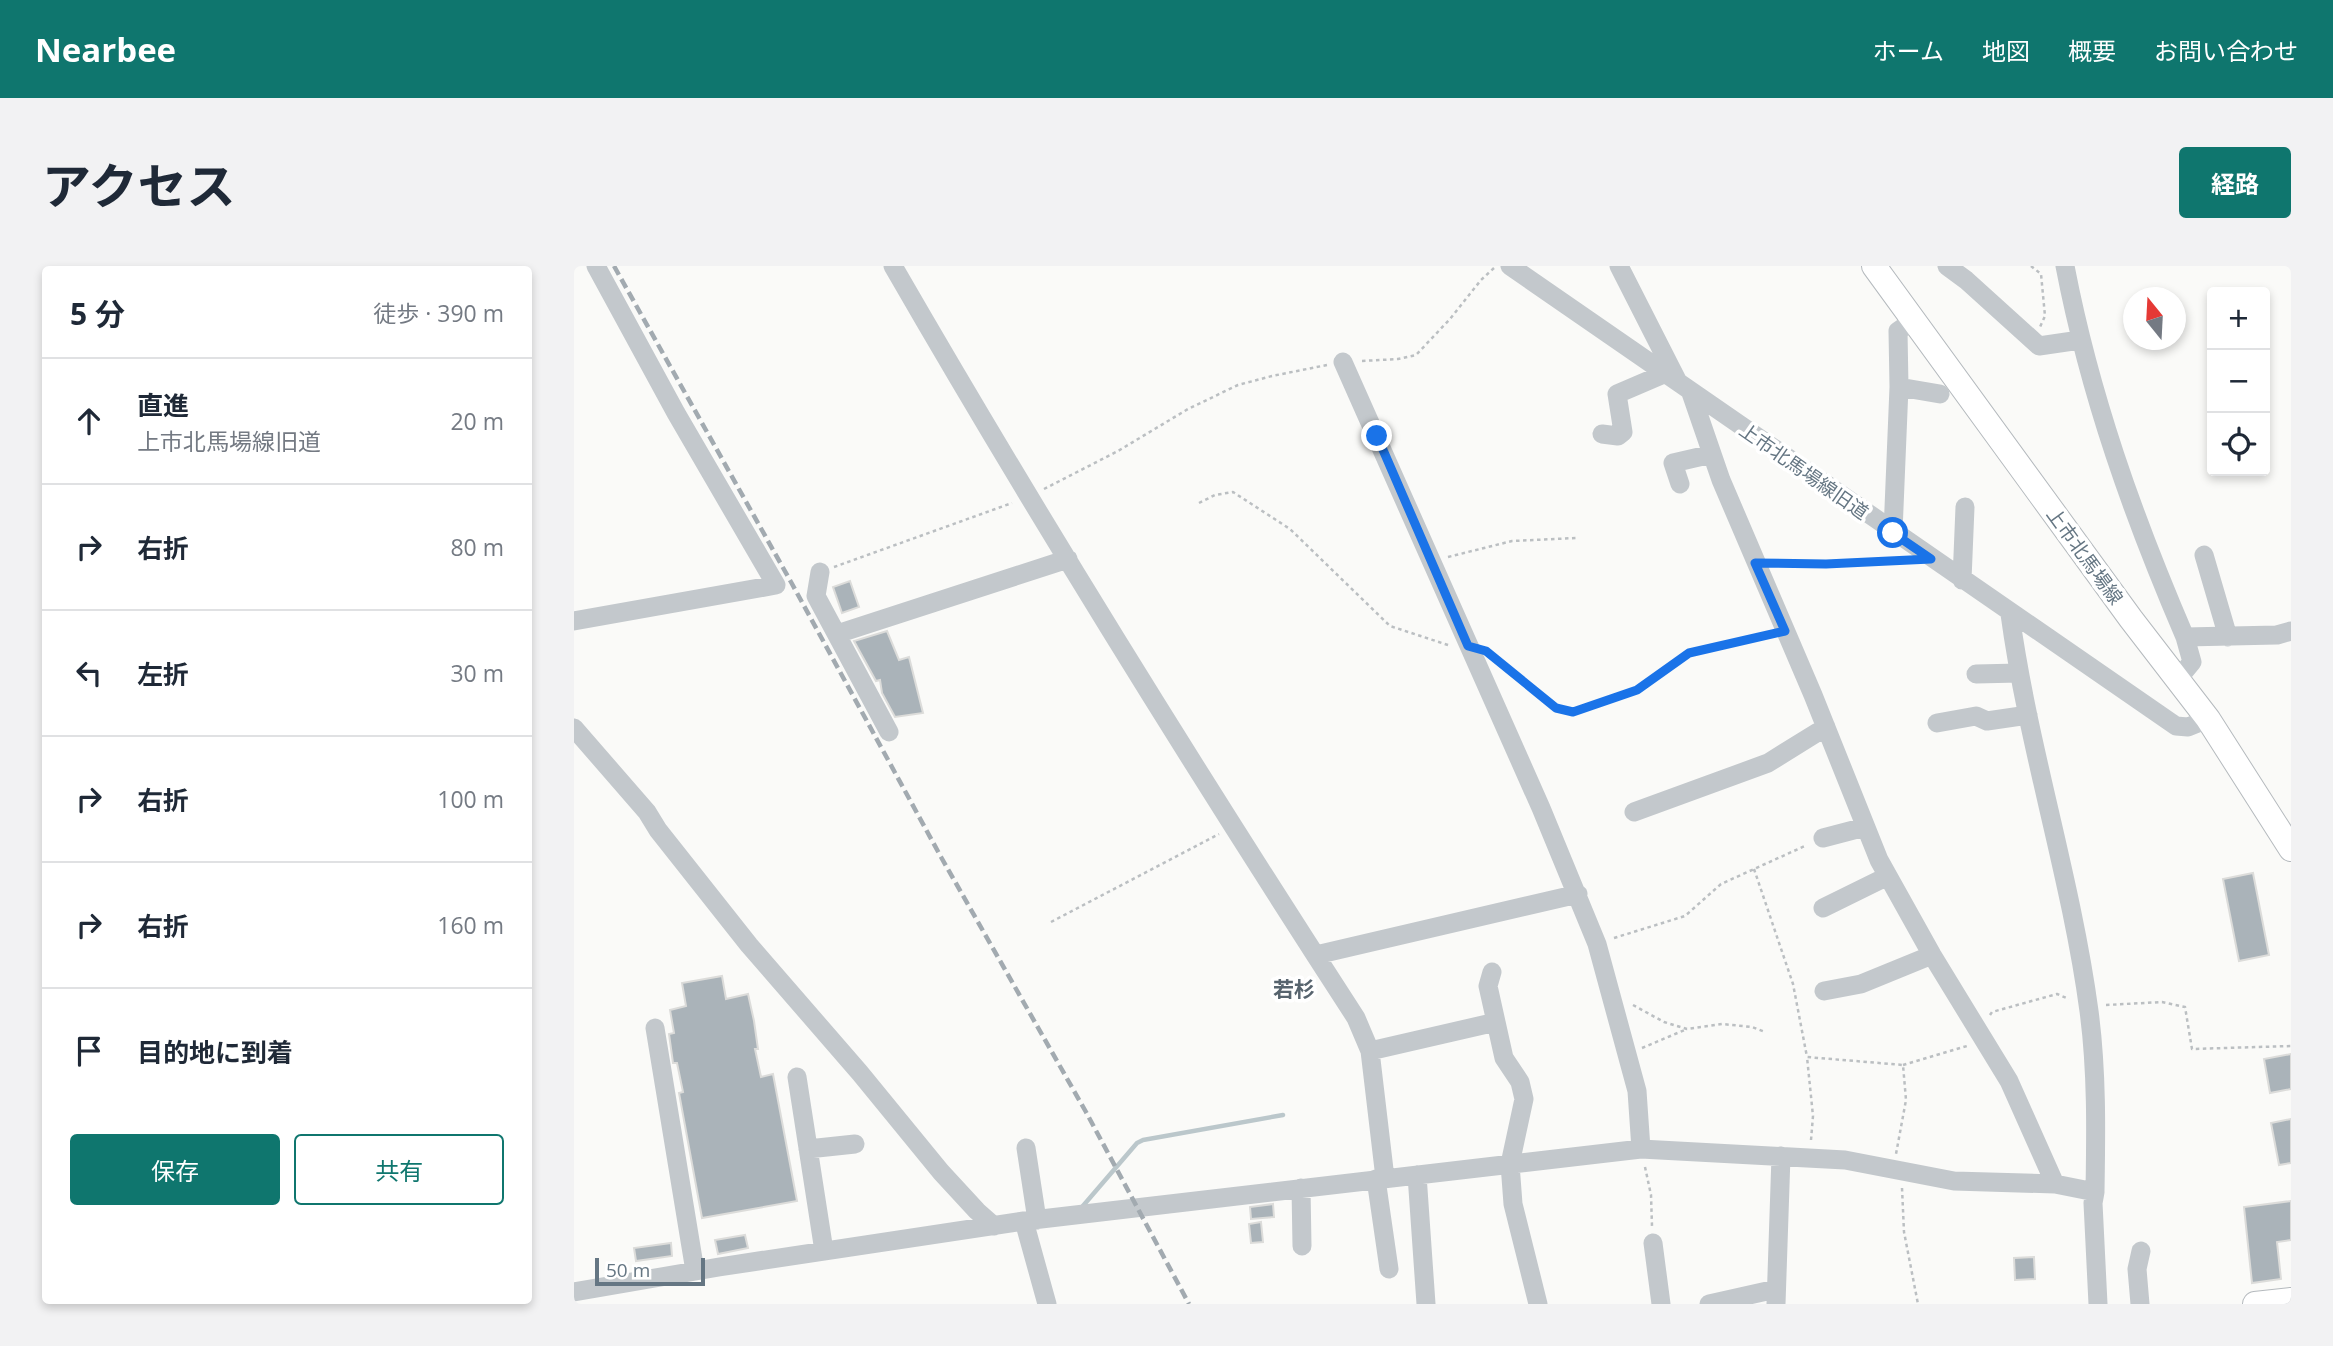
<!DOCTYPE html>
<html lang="ja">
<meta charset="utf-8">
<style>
:root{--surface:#fff;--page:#f2f2f3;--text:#1f2937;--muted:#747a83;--line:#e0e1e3;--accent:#0f766e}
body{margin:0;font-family:"Open Sans","Noto Sans JP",sans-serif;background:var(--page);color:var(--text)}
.controls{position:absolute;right:21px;top:21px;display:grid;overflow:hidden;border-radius:7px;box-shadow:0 4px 10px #0003}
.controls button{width:63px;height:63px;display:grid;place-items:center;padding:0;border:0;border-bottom:2px solid var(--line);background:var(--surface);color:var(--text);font:35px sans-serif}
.compass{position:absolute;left:1549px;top:21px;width:63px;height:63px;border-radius:50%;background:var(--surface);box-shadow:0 4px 10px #0003;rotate:342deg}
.scale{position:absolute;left:21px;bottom:18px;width:110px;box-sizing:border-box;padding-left:7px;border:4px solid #657683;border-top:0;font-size:19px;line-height:24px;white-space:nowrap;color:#657683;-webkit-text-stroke:5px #fff;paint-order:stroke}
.stop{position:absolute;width:21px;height:21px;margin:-16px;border:5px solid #1a73e8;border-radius:50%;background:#fff}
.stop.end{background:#1a73e8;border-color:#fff;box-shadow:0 2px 7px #0008}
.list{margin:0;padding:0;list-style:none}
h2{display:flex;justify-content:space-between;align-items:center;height:91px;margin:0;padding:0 28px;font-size:30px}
h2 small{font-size:23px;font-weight:400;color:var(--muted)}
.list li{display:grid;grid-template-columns:46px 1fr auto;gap:21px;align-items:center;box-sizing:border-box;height:126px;padding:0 28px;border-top:2px solid var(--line)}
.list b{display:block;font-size:26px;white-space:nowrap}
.list p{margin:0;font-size:23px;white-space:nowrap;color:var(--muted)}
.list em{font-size:23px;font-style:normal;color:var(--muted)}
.actions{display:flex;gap:14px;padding:21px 28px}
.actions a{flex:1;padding:16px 0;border:2px solid var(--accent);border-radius:7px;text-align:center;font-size:24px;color:var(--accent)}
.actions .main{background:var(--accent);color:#fff}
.icon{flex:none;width:38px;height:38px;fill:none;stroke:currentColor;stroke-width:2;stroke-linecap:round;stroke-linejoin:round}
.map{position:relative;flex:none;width:1717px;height:1038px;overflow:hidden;border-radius:7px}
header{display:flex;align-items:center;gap:42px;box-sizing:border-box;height:98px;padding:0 35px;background:var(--accent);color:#fff}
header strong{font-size:33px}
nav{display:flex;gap:38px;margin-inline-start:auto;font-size:24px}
.intro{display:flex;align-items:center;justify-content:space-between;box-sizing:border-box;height:168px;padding:0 42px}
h1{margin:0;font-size:49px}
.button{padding:18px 32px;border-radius:7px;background:var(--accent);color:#fff;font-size:24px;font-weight:700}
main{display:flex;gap:42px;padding:0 42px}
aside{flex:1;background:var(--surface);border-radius:7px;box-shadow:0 4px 10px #0003}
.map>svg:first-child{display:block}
</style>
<header>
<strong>Nearbee</strong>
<nav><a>ホーム</a><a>地図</a><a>概要</a><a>お問い合わせ</a></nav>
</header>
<div class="intro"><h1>アクセス</h1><a class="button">経路</a></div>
<main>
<aside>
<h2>5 分<small>徒歩 · 390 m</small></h2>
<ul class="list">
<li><svg class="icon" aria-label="ahead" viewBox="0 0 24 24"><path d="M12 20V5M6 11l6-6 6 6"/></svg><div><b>直進</b><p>上市北馬場線旧道</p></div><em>20 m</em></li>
<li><svg class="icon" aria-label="right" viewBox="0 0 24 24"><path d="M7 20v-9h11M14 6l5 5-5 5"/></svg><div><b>右折</b></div><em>80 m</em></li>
<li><svg class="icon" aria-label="left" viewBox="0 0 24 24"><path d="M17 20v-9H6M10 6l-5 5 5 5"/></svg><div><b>左折</b></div><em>30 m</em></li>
<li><svg class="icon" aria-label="right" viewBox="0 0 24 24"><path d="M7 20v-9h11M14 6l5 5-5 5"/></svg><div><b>右折</b></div><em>100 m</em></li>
<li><svg class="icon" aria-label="right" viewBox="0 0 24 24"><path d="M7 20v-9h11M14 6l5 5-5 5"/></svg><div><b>右折</b></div><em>160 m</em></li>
<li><svg class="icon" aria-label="arrive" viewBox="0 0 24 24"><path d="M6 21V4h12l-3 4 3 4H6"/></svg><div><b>目的地に到着</b></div></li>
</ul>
<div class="actions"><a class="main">保存</a><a>共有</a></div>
</aside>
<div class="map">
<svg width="1717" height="1038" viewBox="0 0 1717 1038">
<rect width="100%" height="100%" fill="#fafaf8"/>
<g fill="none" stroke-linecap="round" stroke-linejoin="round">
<path stroke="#bbc7cb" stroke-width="4.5" d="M508,941L563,877L569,874L709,849"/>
</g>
<path fill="#aab3b9" stroke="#dcdcda" stroke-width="2" d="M276,315L285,341L268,347L259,321Z
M313,365L325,394L335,391L349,447L321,451L308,427L306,414L302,415L280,375Z
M1679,607L1695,689L1665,695L1649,613Z
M148,710L152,733L174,728L180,755L184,783H181L187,811L199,808L223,935L128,952L105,827L109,826L103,797H99L95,768L100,767L96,744L112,740L108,717Z
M1717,788V823L1696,827L1690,793Z
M1717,853V897L1705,899L1697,857Z
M1717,935V974L1703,976L1707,1013L1678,1017L1670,941Z
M699,938L700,951L677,953L676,941Z
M687,956L689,976L677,977L675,958Z
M171,969L174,982L144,988L141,974Z
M97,977L98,990L62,995L60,982Z
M1460,991L1461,1013L1441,1014L1440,992Z"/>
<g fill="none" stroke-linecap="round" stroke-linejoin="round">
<g stroke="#b5babe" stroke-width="26">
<path id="major" d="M1300,0L1557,353L1634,453L1717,583
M1681,1038L1717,1034"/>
</g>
<path stroke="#bbbfc2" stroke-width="2.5" stroke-dasharray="3.5 3.5" stroke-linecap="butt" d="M1457,0L1467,8L1471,50L1466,61
M788,95L824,93L842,89L876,53L907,14L920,2
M470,223L544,185L614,143L664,119L698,110L753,99
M625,237L641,229L659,226L716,263L816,360L877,380
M874,291L938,275L1002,272
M1203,297L1252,298L1332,294
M260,301L438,237
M919,391L982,442L999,446L1063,424L1115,387L1195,369
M1180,603L1219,718L1233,791
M477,656L645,568
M1040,672L1111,650L1147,618L1233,579
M1059,739L1090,756L1113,763L1148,758L1178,761L1191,766
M1532,739L1588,736L1611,741L1618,783L1717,780
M1416,749L1418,746L1483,728L1495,733
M1068,782L1113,763
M1329,799L1393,780
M1237,874L1239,850L1233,791L1329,799L1332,834L1322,888
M1071,901L1077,929L1078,960
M1328,922L1330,966L1344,1038"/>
<path stroke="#c3c8cc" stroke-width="19" d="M319,0C466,255 622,505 782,752L796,785L811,912
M936,0L1602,460L1614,461L1634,453
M1045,0L1103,114
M1373,0L1392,14L1465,80L1506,74
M1491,0C1516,130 1559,250 1611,371L1618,396L1604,413
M769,96L967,542L1023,678L1063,825L1067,883
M1325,121L1366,128
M1117,127L1147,214L1239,429L1305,594L1358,689L1435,815L1481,918
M1028,168L1044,170L1049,166L1043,128L1092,107
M1106,218L1099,197L1138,188
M1319,266L1325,121L1324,65L1340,54
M1630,289L1654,371
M246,306L242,330L315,466
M1388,314L1391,241
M1436,348C1454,481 1497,611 1515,745C1523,805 1522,866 1521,926L1519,937L1524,1038
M0,355L202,319L102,147L22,0
M263,368L494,293
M1611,371L1703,369L1717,365
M1402,408L1445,407
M1363,457L1402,450L1413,455L1454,449
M0,462L73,546L84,564L175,679L286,807L367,906L403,945L420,960
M1060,546L1194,497L1252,461
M1249,572L1291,561
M1249,642L1314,610
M742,689L1004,628
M918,706L914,720L930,792L946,816L950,833L936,898L939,938L964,1038
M1250,725L1287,718L1358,689
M81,762L121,1005
M796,785L922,756
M223,811L250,985
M452,882L463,954
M234,883L281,878
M843,909L852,1038
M802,913L815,1003
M727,922L728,980
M450,955L473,1038
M1079,977L1087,1038
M0,1026L145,1001L450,955L1067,883L1271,894L1380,915L1481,918L1521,926
M1135,1038L1202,1023
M1202,1038L1207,890
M1566,1038L1563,1003L1567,985"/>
<use href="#major" stroke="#fff" stroke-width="24"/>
<path stroke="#a2aab0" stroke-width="4.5" stroke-dasharray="10 5" stroke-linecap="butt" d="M40,0L217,316L367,591L512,846L615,1038"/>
</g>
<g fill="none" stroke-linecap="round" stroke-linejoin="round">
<path stroke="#1a73e8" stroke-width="9" d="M803,170L894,380L912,385L982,442L999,446L1063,424L1115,387L1211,365L1181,297L1252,298L1357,293L1319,267"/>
</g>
<g text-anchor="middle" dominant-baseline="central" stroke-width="7" stroke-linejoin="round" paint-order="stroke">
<g font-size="19" fill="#657683" stroke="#fff">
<text transform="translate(1230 205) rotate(35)">上市北馬場線旧道</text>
<text transform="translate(1511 290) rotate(54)">上市北馬場線</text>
</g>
<g font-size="21" font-weight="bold" fill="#57646e" stroke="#fff">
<text x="720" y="723">若杉</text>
</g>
</g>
</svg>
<div class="controls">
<button>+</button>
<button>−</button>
<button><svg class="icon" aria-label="locate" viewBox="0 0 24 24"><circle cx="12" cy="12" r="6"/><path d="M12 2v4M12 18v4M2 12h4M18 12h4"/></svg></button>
</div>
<svg class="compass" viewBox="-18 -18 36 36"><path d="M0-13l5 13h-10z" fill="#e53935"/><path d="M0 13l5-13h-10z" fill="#747a83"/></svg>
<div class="scale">50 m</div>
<div class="stop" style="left:1319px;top:267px"></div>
<div class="stop end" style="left:803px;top:170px"></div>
</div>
</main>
